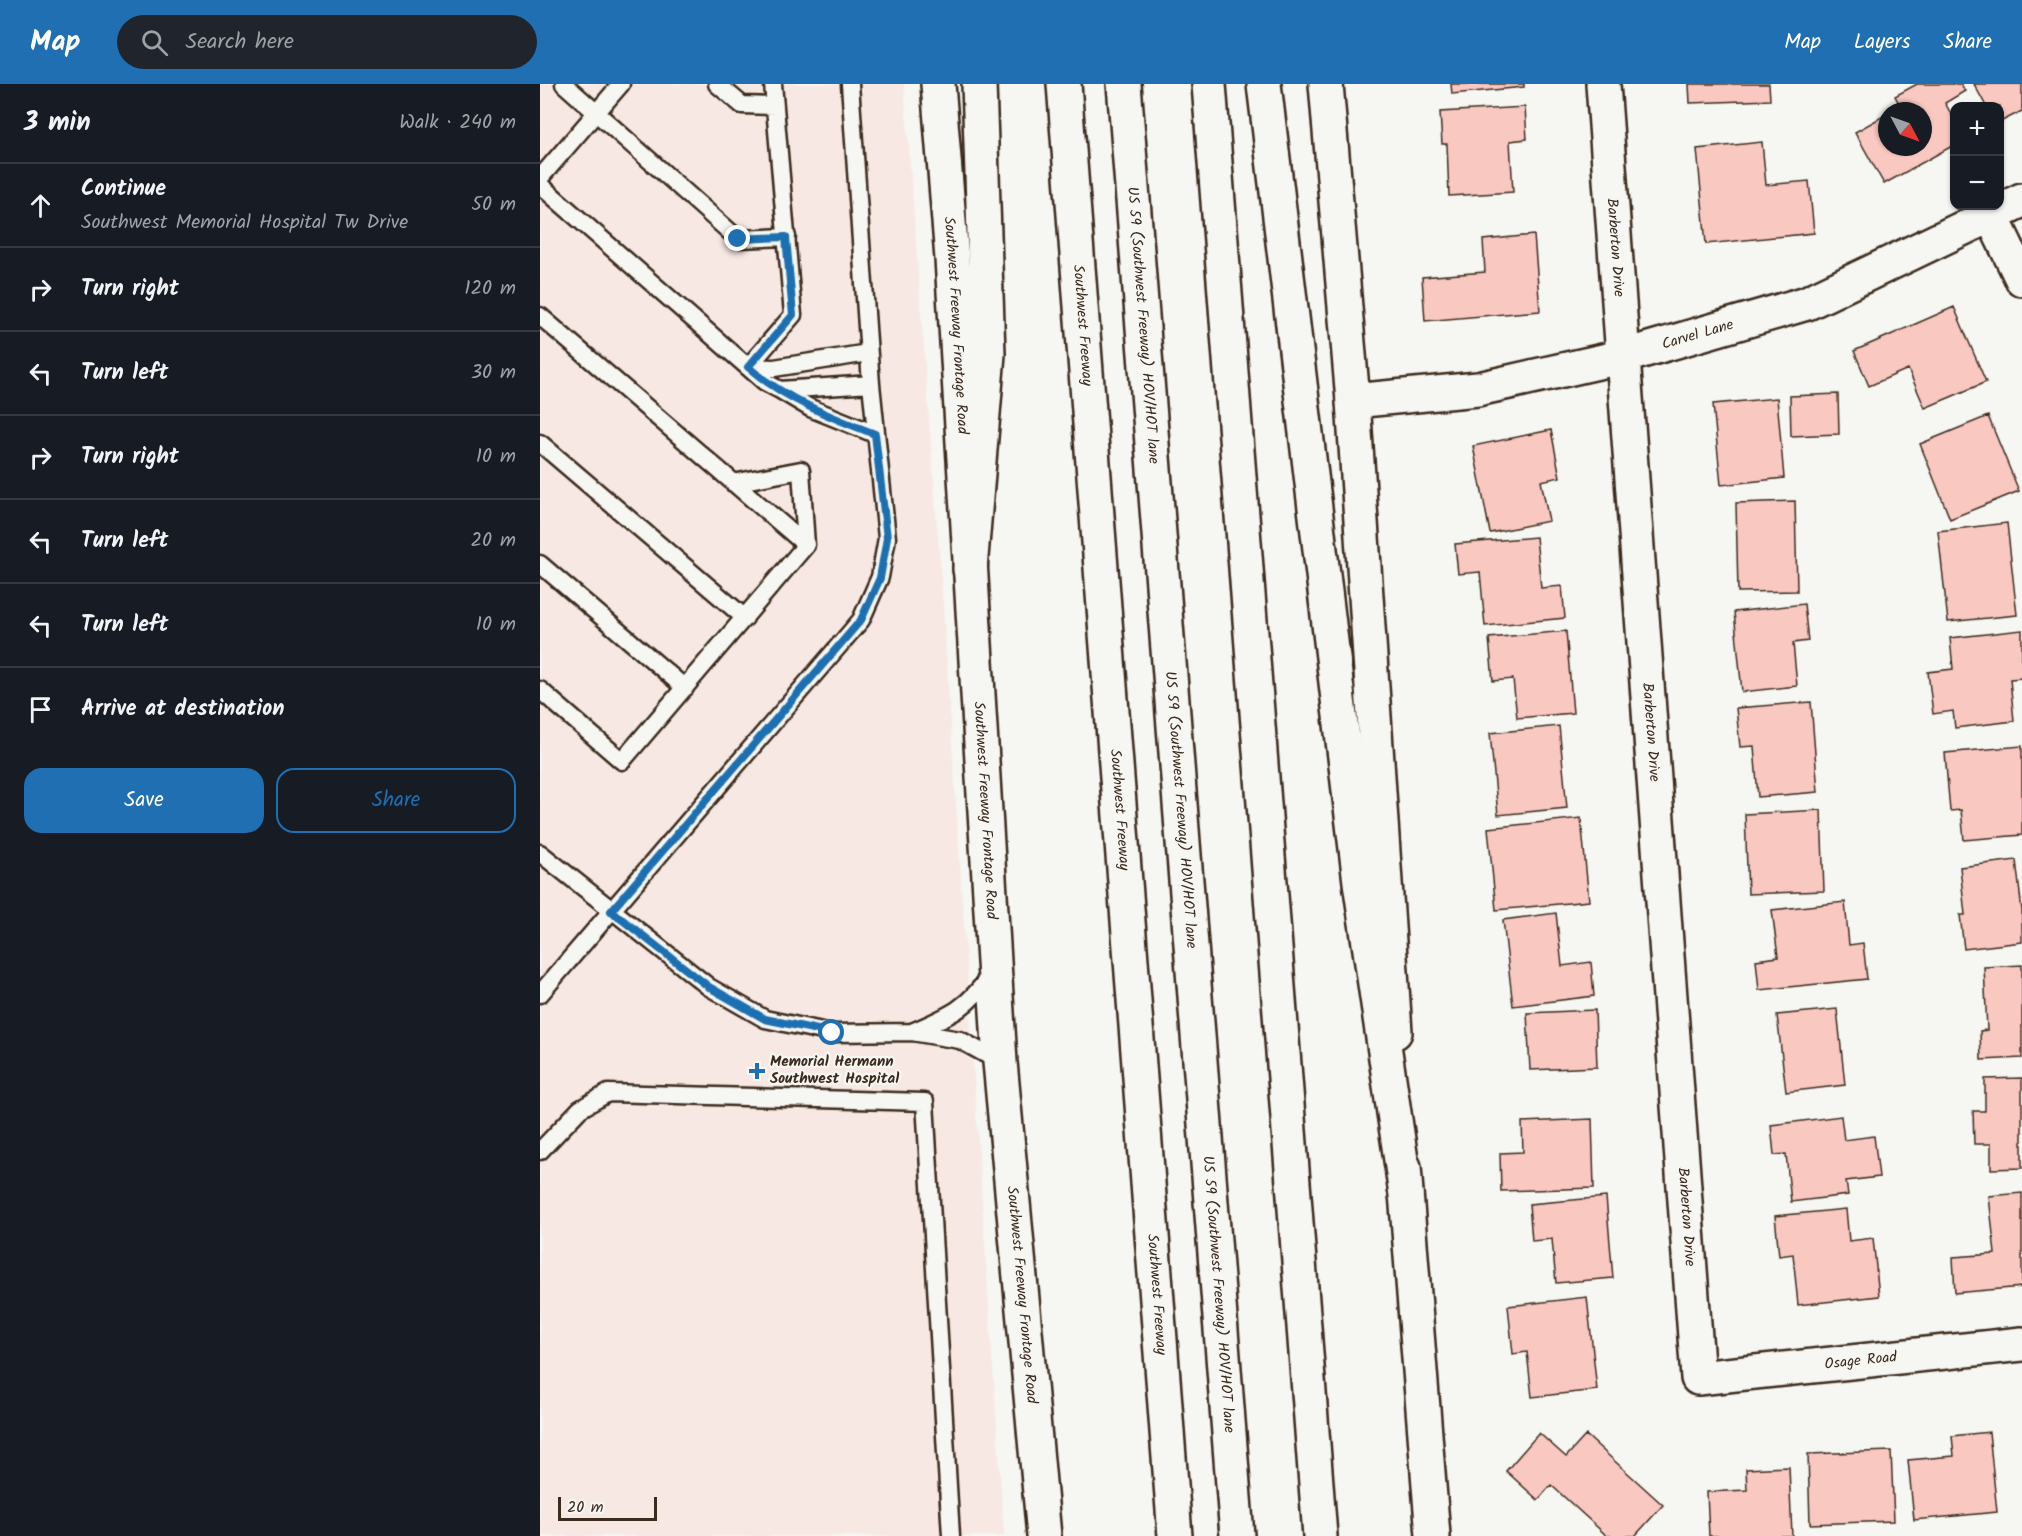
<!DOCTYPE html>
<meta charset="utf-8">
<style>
:root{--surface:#171b24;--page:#20242c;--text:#f1f3f6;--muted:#9ea1a6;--line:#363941;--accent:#1f6fb2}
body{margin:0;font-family:Kalam,sans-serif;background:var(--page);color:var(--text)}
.controls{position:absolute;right:18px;top:18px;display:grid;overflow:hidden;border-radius:12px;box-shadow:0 2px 4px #0004}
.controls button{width:54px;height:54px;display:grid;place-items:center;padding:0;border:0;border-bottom:2px solid var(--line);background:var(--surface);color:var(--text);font:30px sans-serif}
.compass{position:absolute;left:1338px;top:18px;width:54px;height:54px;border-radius:50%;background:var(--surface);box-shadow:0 2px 4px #0004;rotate:131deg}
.scale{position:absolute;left:18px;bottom:15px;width:99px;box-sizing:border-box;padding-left:6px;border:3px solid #3b2a1e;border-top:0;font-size:16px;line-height:21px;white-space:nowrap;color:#3b2a1e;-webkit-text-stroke:4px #f6f6f2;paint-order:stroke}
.stop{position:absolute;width:18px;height:18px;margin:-14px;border:4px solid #1f6fb2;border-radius:50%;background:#fff}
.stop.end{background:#1f6fb2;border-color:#fff;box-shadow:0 2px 6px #0008}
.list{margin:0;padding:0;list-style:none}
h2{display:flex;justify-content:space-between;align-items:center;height:78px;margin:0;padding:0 24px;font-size:26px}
h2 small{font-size:20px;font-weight:400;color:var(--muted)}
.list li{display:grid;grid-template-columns:39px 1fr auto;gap:18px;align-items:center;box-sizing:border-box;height:84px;padding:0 24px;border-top:2px solid var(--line)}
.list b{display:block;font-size:22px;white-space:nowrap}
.list p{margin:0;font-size:20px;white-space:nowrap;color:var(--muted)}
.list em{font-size:20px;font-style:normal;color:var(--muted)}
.actions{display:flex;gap:12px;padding:18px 24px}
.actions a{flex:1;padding:14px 0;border:2px solid var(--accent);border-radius:18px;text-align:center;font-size:21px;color:var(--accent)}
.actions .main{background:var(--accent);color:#fff}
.icon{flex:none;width:33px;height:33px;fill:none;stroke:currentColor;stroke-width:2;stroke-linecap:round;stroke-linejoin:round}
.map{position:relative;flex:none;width:1482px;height:1452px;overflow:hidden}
header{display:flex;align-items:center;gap:36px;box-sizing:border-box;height:84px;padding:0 30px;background:var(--accent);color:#fff}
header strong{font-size:28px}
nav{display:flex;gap:33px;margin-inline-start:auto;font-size:21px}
.search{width:420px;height:54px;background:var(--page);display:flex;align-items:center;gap:15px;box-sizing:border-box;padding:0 21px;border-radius:33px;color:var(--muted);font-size:22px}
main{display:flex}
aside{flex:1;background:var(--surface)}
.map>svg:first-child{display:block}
</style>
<header>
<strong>Map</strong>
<div class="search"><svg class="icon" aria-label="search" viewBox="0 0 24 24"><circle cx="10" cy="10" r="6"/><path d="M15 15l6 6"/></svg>Search here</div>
<nav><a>Map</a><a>Layers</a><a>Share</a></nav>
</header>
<main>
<aside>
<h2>3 min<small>Walk · 240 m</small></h2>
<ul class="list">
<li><svg class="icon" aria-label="ahead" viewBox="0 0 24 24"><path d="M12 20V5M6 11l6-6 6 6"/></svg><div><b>Continue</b><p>Southwest Memorial Hospital Tw Drive</p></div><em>50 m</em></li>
<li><svg class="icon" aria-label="right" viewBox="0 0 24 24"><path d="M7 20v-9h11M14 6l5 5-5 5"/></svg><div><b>Turn right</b></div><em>120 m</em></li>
<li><svg class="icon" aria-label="left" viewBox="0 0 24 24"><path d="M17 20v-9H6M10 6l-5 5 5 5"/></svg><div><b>Turn left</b></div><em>30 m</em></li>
<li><svg class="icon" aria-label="right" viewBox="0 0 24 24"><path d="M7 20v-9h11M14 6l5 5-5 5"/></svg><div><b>Turn right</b></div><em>10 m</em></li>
<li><svg class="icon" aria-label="left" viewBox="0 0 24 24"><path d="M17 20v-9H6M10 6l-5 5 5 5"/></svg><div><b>Turn left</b></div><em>20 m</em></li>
<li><svg class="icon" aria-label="left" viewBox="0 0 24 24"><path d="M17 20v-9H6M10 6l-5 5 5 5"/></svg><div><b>Turn left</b></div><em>10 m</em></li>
<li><svg class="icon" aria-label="arrive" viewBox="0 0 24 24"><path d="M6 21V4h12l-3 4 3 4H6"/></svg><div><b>Arrive at destination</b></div></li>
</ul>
<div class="actions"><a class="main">Save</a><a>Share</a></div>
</aside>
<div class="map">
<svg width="1482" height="1452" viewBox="0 0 1482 1452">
<rect width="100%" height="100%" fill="#f6f6f2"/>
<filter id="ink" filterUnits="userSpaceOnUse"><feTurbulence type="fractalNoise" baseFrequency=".0167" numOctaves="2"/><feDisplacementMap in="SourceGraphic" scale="12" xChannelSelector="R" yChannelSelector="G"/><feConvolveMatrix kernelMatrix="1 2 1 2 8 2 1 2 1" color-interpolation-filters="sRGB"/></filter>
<g filter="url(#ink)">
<path fill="#f7e8e3" d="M0,0H364L403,522L464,1452H0Z"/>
<path fill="#f8c8c1" stroke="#3b2a1e" stroke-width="1.5" d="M911,0H984V3L912,10Z
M1149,0H1229L1230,16L1150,19Z
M1377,0H1421L1425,7L1405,19L1414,35V61L1344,100L1315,48L1347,30V63H1383V27H1353L1361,23L1355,12Z
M1434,0H1482V27L1460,38V22H1446Z
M985,23L987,55L970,57L973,108L909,112L907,60H902L900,28Z
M1222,58L1226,101L1269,97L1274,149L1166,160L1157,65Z
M994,151L1000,227L885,237L882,193L945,188L943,156Z
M1414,223L1446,298L1385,324L1368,285L1329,302L1314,267Z
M1298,310L1299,350L1251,352L1250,312Z
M1237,314L1244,394L1181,401L1173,320Z
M1448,332L1479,407L1410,435L1380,360Z
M1011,346L1020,393L1001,397L1009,437L950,449L933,362Z
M1255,417L1257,507L1198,508L1196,419Z
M1467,439L1477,531L1408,538L1398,447Z
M996,453L1001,504L1022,502L1025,534L945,542L940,488L918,490L915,460Z
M1264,520L1268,557L1253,559L1257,602L1202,608L1194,528Z
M1482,546V594L1470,595L1474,637L1415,644L1413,627L1393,630L1388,588L1413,585L1410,554Z
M1026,547L1033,629L977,634L973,595L953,597L949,554Z
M1271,618L1278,708L1218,713L1214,662L1200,663L1196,624Z
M1019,642L1027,724L958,731L950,649Z
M1482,662V751L1424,756L1421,726L1410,727L1405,669Z
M1281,726L1284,807L1208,810L1205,730Z
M1041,734L1049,817L956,826L948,744Z
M1476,776L1482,827V858L1424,865L1420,831H1425L1420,783Z
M1305,818L1309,861L1323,859L1327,895L1219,906L1216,876L1238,873L1232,826Z
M1016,829L1022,882L1051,878L1054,912L973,922L963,836Z
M1482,881V974L1441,976L1440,947L1447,946L1444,883Z
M1297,925L1305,1001L1246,1008L1237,931Z
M1055,926L1057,983L990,986L987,929Z
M1482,994V1084L1451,1085V1060H1434L1433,1027H1445V995Z
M1301,1032L1304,1056L1334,1052L1339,1093L1306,1097L1308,1111L1251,1118L1246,1070L1234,1071L1231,1041Z
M1052,1035L1054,1104L961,1107L960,1069L983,1068L982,1038Z
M1482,1109V1203L1415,1209L1413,1173L1455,1170L1449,1112Z
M1066,1113L1073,1194L1016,1199L1012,1155L992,1157L989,1120Z
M1306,1125L1309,1157L1333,1154L1339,1212L1258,1221L1253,1170L1239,1172L1235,1132Z
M1047,1213L1057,1306L992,1313L987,1268L973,1270L968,1222Z
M1449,1348L1457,1428L1374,1436L1368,1376L1414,1372L1412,1352Z
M999,1349L1026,1373L1046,1351L1123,1421L1095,1452H1067L1011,1401L998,1416L966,1387Z
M1351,1367L1354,1437L1270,1440L1268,1370Z
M1249,1383L1252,1452H1169L1167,1408L1207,1406L1206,1385Z"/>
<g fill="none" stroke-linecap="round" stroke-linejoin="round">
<g stroke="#3b2a1e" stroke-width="21">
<path id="lane" d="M24,0L198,155L247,153
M177,0L202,21L235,22
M0,94L81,0
M0,101L225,298L240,306L331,300
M0,232L266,461
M208,283L253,231L233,0
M208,283L234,284L328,269
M240,306L270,324L335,350
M0,359L205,534
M0,480L145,604
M0,606L82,677L266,461L261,386L193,399
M0,769L169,903L225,935L292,949L372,948L420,956L460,978
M0,910L321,536L340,493L347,454L331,300L310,0
M372,948C411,931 427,925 451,890
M0,1067L40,1025L68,1009L385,1018L411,1452"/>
</g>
<g stroke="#3b2a1e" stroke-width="38">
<g id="street">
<path id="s1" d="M1063,0L1158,1294L1482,1260"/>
<path d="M1452,133L1482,195"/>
</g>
</g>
<g stroke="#3b2a1e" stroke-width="38">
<g id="secondary">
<path id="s2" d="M398,0L412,175L460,978L504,1452"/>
<path d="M786,0L813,317L855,948"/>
<path id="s3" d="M813,317L938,305L1085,272L1267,219L1482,116"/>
<path d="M864,1083L893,1452"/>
</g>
</g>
<g stroke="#3b2a1e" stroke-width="38">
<g id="highway">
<path id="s4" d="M524,0L635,1452"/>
<path id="s5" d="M584,0L697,1452"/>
<path d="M669,0L780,1452"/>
<path d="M724,0L820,798L866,1110"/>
<path d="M430,485L448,270L439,0"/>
</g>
</g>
<use href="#lane" stroke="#f6f6f2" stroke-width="16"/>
<use href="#street" stroke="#f6f6f2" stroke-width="33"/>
<use href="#secondary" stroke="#f6f6f2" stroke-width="33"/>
<use href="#highway" stroke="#f6f6f2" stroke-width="33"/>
</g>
</g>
<g fill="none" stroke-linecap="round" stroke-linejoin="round" filter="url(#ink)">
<path stroke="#1f6fb2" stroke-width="8" d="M198,155L246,153L253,231L208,283C245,315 290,333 335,350L347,454L340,494L321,536L71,827L169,903L225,935L292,949"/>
</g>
<path fill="#1f6fb2" stroke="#f6f6f2" stroke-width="2" d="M214 978h6v6h6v6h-6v6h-6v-6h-6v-6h6z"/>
<g text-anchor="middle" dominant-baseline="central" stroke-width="4.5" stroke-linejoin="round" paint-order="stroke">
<g font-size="15" fill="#3b2a1e" stroke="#f6f6f2">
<text stroke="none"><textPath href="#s1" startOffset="164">Barberton Drive</textPath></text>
<text stroke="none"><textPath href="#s2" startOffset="242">Southwest Freeway Frontage Road</textPath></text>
<text stroke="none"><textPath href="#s4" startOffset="242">Southwest Freeway</textPath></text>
<text stroke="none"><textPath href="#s5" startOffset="242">US 59 (Southwest Freeway) HOV/HOT lane</textPath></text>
<text stroke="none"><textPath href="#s3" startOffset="352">Carvel Lane</textPath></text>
<text stroke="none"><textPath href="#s1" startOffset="650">Barberton Drive</textPath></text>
<text stroke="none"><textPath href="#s2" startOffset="728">Southwest Freeway Frontage Road</textPath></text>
<text stroke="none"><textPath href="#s4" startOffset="728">Southwest Freeway</textPath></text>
<text stroke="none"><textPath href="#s5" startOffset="728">US 59 (Southwest Freeway) HOV/HOT lane</textPath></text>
<text stroke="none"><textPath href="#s1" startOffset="1136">Barberton Drive</textPath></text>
<text stroke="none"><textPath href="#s2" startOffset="1214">Southwest Freeway Frontage Road</textPath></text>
<text stroke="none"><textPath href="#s4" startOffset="1214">Southwest Freeway</textPath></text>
<text stroke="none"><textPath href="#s5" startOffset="1214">US 59 (Southwest Freeway) HOV/HOT lane</textPath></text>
<text stroke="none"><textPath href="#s1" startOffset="1461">Osage Road</textPath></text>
</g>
<g font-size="15" font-weight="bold" fill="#3b2a1e" stroke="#f6f6f2" text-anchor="start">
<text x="230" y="978">Memorial Hermann<tspan x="230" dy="17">Southwest Hospital</tspan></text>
</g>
</g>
</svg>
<div class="controls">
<button>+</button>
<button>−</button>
</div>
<svg class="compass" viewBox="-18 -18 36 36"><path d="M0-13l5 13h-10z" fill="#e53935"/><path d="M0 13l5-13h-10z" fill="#9ea1a6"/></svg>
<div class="scale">20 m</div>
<div class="stop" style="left:292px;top:949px"></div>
<div class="stop end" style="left:198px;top:155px"></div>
</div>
</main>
